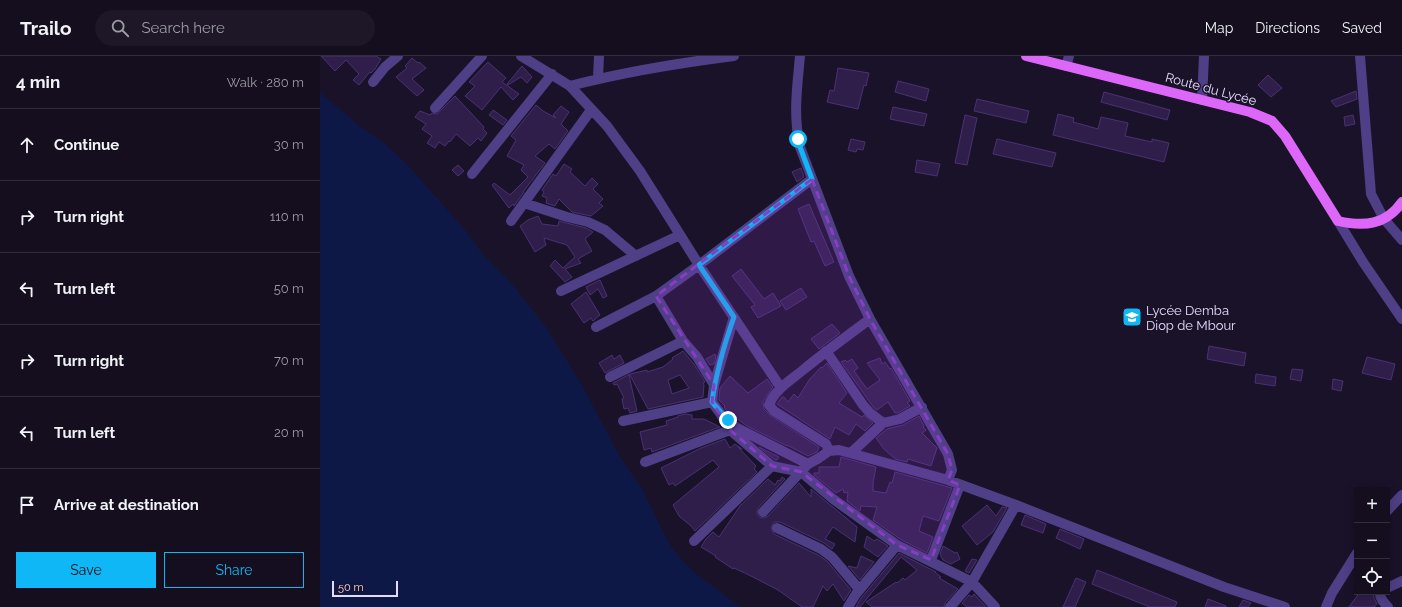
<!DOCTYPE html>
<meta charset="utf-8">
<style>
:root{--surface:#140e1f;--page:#1d1728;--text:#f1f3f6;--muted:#9d9ca4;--line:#332e3d;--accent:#0fb7f6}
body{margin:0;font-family:Raleway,sans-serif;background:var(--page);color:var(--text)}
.controls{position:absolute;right:12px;bottom:12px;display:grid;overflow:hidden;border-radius:0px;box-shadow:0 2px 10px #0003}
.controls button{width:36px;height:36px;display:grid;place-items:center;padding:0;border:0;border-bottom:1px solid var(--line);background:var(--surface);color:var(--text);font:20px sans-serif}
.scale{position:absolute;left:12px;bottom:10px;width:66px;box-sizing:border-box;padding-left:4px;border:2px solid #e5dbfe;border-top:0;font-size:11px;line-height:14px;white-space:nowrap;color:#e5dbfe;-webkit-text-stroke:3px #1a1229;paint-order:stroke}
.stop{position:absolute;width:12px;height:12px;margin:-9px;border:3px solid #0fb7f6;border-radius:50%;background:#fff}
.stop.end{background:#0fb7f6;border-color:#fff;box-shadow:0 1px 4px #0008}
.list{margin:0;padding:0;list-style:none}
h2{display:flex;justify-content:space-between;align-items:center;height:52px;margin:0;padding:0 16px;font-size:17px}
h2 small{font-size:13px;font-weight:400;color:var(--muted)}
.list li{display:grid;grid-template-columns:26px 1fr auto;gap:12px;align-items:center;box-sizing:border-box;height:72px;padding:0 16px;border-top:1px solid var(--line)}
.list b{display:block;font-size:15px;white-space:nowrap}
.list em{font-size:13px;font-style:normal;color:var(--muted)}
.actions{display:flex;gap:8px;padding:12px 16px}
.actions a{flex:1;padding:9px 0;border:1px solid var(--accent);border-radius:0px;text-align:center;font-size:14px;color:var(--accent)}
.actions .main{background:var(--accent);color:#111}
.icon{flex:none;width:22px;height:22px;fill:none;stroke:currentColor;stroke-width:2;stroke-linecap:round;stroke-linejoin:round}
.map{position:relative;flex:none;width:1082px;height:551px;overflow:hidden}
header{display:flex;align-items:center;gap:24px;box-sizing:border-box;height:56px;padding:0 20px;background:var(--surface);border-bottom:1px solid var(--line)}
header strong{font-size:19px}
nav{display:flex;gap:22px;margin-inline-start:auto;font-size:14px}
.search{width:280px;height:36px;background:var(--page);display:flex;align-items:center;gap:10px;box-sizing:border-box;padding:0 14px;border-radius:22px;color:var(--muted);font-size:15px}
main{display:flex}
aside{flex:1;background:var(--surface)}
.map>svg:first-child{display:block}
</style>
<header>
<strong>Trailo</strong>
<div class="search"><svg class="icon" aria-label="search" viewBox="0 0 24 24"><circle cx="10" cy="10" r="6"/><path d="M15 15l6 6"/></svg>Search here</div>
<nav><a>Map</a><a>Directions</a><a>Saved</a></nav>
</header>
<main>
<aside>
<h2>4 min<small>Walk · 280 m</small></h2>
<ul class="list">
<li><svg class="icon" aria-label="ahead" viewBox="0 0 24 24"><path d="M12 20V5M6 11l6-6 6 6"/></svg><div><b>Continue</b></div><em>30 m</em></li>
<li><svg class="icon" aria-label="right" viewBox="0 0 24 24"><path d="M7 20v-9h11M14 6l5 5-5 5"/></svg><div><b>Turn right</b></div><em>110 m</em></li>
<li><svg class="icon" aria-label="left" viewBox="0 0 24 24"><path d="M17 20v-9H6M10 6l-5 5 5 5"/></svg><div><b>Turn left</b></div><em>50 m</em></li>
<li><svg class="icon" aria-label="right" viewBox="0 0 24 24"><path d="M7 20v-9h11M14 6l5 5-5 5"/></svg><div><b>Turn right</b></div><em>70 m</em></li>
<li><svg class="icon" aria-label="left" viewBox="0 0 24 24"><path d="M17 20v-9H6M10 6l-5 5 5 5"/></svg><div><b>Turn left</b></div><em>20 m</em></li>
<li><svg class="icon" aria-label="arrive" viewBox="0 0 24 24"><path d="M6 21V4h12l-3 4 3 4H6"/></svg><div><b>Arrive at destination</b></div></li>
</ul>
<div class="actions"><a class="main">Save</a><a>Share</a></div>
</aside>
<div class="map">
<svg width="1082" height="551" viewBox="0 0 1082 551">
<rect width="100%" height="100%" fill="#1a1229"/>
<path fill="#0d1847" d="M0,37L41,71L65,88L86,107L146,175L164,200L192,228L226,271L263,331L300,401L322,433L349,488L360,502L381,522L397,533L419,551H0Z"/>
<path fill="#2f1e4a" stroke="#4a3175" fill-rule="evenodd" d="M1,0H56L61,3L55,13L51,17L50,16L39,29L33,24L39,18L26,4L15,15Z
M92,2L98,7L99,6L106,12L92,23L104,34L97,40L76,21L87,12L85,10Z
M168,6L186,22L182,26L199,38L193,44L181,31L162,54L145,40L155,30L149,26Z
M202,10L212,21L207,27L201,21L188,29L187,28Z
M518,12L549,17L546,30L544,29L538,53L507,46L510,34L514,35Z
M948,19L962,32L951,41L938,29Z
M578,25L609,33L606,45L575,36Z
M1036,35L1037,43L1016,51L1011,45Z
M784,36L850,54L847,64L781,46Z
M135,40L164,71L163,73L167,77L161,85L158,82L150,90L136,78L130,86L129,85L125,90L119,86L115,92L107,87L112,80L102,73L106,68L95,61L100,55L110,59L112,57L117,58Z
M657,43L709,55L706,67L654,55Z
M216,49L223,55L236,62L233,59L241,50L249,56L241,68L248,75L235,93L229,88L215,100L225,107L203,136H204L194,150L193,148L189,152L172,129L174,127L190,139L208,121L201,114L204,109L187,100L196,84L191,80Z
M573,51L607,58L604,70L570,63Z
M173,54L187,64L183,69L169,59Z
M738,58L754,62L753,66L778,73L781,61L808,67L805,80L832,86V83L849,87L844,106L733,79Z
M645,59L657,62L647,109L635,107Z
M1033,59L1035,68L1025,70L1024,61Z
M531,83L545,86L543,94L537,93L536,96L528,94Z
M677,83L736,97L732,111L673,98Z
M597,104L620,108L617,120L595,116Z
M244,108L252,113L250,116L265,130L272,122L278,128L273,133L283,143L279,147L283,150L271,160L252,156L239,143L235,150L226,147L227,142L222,140L224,136L222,134L233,118L236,120Z
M138,109L144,115L138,120L132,114Z
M481,112L484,121L477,126L472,116Z
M489,148L514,206L505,210L494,185L491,186L478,153Z
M218,160L222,168L238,170L239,165L266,172L273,176L265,183L272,195L258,203L261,207L245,213L252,221L245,226L230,210L235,204L243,212L255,201L247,189L224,182L226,189L215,196L200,170L208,164Z
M421,213L444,243L453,237L461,250L438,262L431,251L435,249L412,220Z
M280,224L287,240L283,242L278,233L270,239L266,231Z
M481,232L487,241L466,254L460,245Z
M266,236L280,259L273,265L271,262L264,267L251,248Z
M512,268L520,277L499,293L491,283Z
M889,290L926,297L924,310L887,303Z
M363,295L374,308L385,326L383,327L384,329L383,341L328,353L310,319H309L317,355L310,357L308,352L304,353L302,343L304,342L297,328L294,329L293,327L310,318L327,314V316L343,311L353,303L352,302ZM360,319L369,332L352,338L348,324Z
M395,298L396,300L394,308L390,309L386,303Z
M292,299L294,303L300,299L304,307L285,317L279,307Z
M1047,301L1075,308L1071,324L1042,317Z
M560,302L562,308L565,306L570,313L571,312L590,345L587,347L590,350L578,357H575L568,346L557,354L554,352L521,306L525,304L527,306L532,303L538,312L534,315L547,333L560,324L547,307Z
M507,307L527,337L519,347L542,361L544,359L553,367L545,375L536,368L529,379L515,371L510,383L457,348L462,341H464L468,346L474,338L478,342L489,324L501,311L502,312Z
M972,313L983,314L981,325L970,323Z
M936,318L956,321L955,330L935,327Z
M410,320L428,337L447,323L453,331L443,346L444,353L451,360L499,391L497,396L488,400L469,390L465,389L427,370L406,354L404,351L405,350L399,344L400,332Z
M1013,323L1023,325L1021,335L1012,333Z
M365,358L372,359V363H384L400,371L332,396L331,392L324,394L320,376L347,369L346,365L358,361V360Z
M599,360L604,370L603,371L606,374L602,377L617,392L611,410L588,403L587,406L575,403L564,393L556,382L567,373L583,369Z
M405,383L410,392L415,388L422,393L418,391L436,410L434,413L437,416L375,475L371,470L359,460L353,449L399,411L393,404L355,430L353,427L349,429L341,412L381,392Z
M439,391L459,401L457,404H455Z
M521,401L556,411L553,427V435L566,437L570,426L572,427L575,416L632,432L619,465L603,460L599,475L613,481L607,497L580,483L553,464L557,451L541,450L540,455L527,445L528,436L524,437L523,433L516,437L494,419V417H499V411H519Z
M462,421L465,423L438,452L437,458L439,461L444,462L448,460L479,427L491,441V433L537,471L535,486L513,471L505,483L515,488L512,493L504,487L460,466H454L451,472L454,478L498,499L507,505L531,534L524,545L513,528L507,535L503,530L493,551H482L458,534L429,519L414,512L413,513L395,501L396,500L381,491L386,483L393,476L399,481L420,450L448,423L455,429L458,424L460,425Z
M667,449L676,460L682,451L687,452L673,476L657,489L642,470Z
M705,459L726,468L723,477L701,469Z
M740,473L764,483L760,493L736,482Z
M547,480L554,485L557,483L568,490L558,501L544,491Z
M623,490L635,497L637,496L640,503L631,508L623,504L620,498Z
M579,497L616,516H615L621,521L619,522L638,533L625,547L624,551H552L546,546L576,526L577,527L583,522L585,524L597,514L581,501L540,551H536L541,542Z
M541,500L554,506L540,524L528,510L537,512Z
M652,503L657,504L649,517L645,515Z
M777,514L857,546L855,551H830L772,528Z
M756,522L766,526L755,551H743Z
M1040,536H1053L1054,542L1057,548L1054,551H1029Z
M654,538L666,551H647L642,547L649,539L652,541Z
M888,543L906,550V551H885Z
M923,544L931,547L928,551H919Z"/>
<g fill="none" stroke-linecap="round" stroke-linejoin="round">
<path stroke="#4e3f86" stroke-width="10" d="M201,0L250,30L287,70L320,115L379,209L461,332
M480,0C477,33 473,58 480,91L529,220L550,263L628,398L632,414L628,424
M1040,0L1051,138L1064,163L1082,184
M746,10L749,0
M278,22L279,0
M53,26L65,11L78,0
M250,30C303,16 359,7 414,0
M882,44L884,0
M115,52L162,0
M152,118L232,18
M204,147L247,161L268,166L285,174L316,200
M191,165L271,54
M1018,165L1043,206L1082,263
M241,235L360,179
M336,240L363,285L377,301L394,329L392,346L400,357L410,374L452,410L481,416L513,443L577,489L652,526L675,551
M276,271L336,240L379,209L492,123
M506,295L543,349L550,357L563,367L580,363L602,351
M290,321L363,285
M394,329L414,261
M303,365L392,346
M409,365L415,371L488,408
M509,395L506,388L454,355L449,349C455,333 471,324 483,314C505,296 527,280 550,263
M532,396L563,367
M325,406L410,374
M1067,455L1082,439
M443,456L488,408L499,402L509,395L519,394L628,424L696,449L904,531L965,551
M457,472L501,493L512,501L539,533
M374,485L452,410
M611,504L640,429
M1067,532L1082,525
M1060,536C1059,542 1064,547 1068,551
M528,551L536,538L577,489
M630,551L652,526L696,449
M1006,551L1012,537L1037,497"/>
<path stroke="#dc67f9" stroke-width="10" d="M706,0L930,56L952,65L965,80L1018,165C1044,171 1066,169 1082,146"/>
</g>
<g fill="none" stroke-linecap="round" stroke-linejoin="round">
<path stroke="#0fb7f6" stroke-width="5" d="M408,364L392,346C396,317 404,289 414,261L379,209L492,123L480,91L478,83"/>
</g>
<path fill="#863ec5" fill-opacity="0.2" stroke="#863ec5" stroke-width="3" stroke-dasharray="8 5" stroke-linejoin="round" d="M492,123L529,220L550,263L628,398L632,414L628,424L640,429L611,504L577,489L481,416L452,410L410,374L392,346L394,329L336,240Z"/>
<defs>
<g id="school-square" transform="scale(1)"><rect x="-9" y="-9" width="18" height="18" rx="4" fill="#0fb7f6" stroke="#1a1229"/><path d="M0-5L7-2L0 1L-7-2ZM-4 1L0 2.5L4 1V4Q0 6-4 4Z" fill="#fff"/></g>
</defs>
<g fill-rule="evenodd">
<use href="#school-square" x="812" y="261"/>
</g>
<g text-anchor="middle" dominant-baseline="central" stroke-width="3" stroke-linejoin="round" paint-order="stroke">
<g font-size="13" fill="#e5dbfe" stroke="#1a1229">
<text transform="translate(891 33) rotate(15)">Route du Lycée</text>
</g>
<g font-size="13" fill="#e5dbfe" stroke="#1a1229" text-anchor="start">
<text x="826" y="254">Lycée Demba<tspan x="826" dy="15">Diop de Mbour</tspan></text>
</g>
</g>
</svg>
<div class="controls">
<button>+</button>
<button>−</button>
<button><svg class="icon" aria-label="locate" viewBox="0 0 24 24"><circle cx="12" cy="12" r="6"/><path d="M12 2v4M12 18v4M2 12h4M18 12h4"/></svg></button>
</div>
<div class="scale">50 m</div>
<div class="stop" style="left:478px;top:83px"></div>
<div class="stop end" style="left:408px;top:364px"></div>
</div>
</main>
